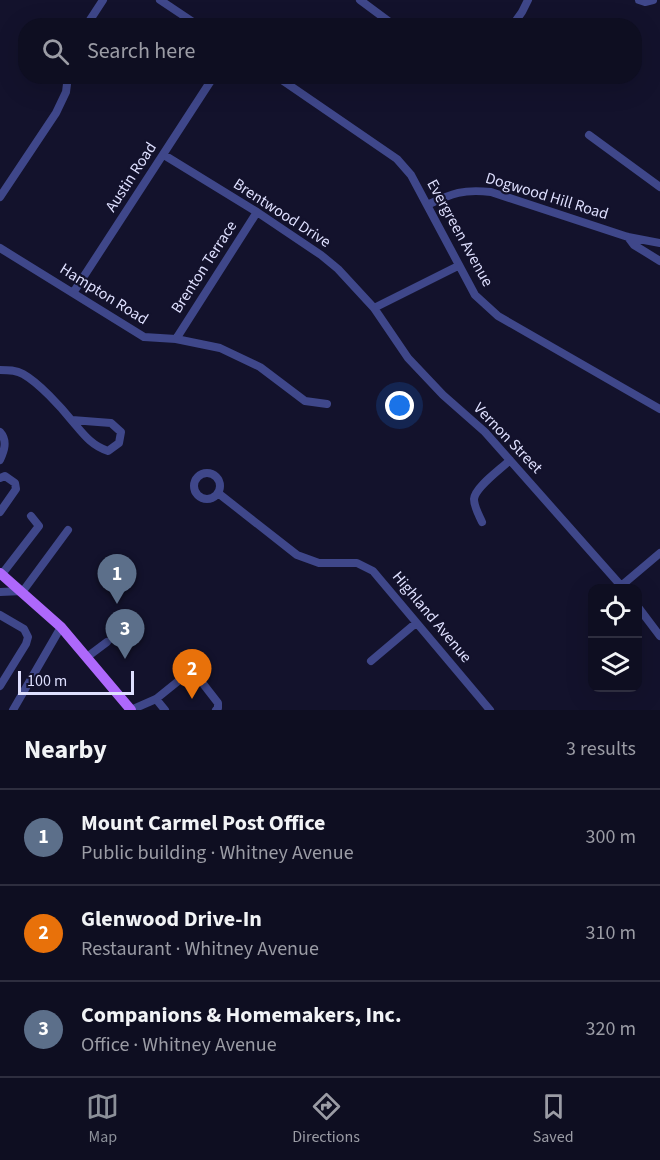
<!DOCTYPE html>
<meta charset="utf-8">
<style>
:root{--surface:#0e0e21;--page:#1c1c2e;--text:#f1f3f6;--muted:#9b9ca5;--line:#2e2e3f;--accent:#8c9099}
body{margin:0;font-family:"Source Sans 3",sans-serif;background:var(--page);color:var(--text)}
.controls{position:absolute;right:18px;bottom:18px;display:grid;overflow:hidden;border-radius:12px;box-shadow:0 6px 24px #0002}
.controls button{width:54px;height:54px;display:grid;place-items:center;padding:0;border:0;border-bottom:2px solid var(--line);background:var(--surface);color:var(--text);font:30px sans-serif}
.scale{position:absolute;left:18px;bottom:15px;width:116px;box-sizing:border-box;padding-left:6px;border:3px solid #dedffe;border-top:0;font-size:16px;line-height:21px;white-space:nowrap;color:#dedffe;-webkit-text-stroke:4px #13122c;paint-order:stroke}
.you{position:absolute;left:400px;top:406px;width:21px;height:21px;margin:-15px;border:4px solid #fff;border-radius:50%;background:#1a73e8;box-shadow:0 0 0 9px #1a73e833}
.badge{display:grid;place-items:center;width:39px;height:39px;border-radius:50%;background:var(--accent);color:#fff;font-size:20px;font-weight:700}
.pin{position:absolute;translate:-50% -50px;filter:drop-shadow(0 2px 3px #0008)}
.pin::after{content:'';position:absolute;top:32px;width:21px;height:18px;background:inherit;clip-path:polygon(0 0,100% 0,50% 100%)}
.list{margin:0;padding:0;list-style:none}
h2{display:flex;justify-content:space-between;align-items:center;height:78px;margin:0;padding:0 24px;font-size:26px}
h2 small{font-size:20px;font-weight:400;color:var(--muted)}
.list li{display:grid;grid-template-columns:39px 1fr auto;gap:18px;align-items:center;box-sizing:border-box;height:96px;padding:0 24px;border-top:2px solid var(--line)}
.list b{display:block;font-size:22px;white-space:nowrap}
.list p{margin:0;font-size:20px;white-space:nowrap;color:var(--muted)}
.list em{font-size:20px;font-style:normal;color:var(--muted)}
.icon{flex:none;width:33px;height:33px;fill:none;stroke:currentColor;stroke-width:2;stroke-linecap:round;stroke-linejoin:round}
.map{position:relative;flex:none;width:660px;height:710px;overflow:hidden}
.search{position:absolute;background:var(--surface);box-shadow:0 6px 24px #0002;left:18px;right:18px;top:18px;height:66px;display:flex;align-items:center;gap:15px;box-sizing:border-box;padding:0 21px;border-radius:24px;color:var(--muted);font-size:22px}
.sheet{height:366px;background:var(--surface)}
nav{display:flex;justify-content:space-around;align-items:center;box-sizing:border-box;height:84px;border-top:2px solid var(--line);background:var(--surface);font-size:16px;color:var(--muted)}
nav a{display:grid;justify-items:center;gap:3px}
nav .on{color:var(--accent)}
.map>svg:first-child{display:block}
</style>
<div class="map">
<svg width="660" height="710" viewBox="0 0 660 710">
<rect width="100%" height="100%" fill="#13122c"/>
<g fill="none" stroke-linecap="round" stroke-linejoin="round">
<path stroke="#3f478a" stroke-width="8" d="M160,0L199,26
M360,0L395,26
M639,0L645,2L653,0
M86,26L103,0
M512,26L522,12L528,0
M276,76L397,159L411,175L475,295L498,316L660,409
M589,135L660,187
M164,155L257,212L321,255L338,269L374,308L408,358L443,395L485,432L623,588
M0,197L56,113L66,92L68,76
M427,205C453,193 463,189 491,192L628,237L660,243
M628,237L634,245L660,261
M0,248L144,337L176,339L220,348L260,367L305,401L327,404
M73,293L214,76
M374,308L458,266
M176,339L257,212
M0,370C8,370 16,370 23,374C39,383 61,407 73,422C84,435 92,446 108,451L119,443L121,432L111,423L72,420
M0,432C8,441 4,451 0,460
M194 486a13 13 0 1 1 26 0a13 13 0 1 1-26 0Z
M0,478L5,476L15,483L16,489L0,512
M218,493L297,555L319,563H357L373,571L490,710
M482,522C479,515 474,507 474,499C475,487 501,469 510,460
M2,574L39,526L31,516
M621,586L660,553
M0,592L23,591L68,530
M638,607L660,636
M0,615L24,629L28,637L26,644L0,686
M87,657L107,642
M371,661L416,623
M156,699L165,710
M13,710L61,627
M131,710L156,699L187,674L192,673L197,676L218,703V708L216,710"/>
<path stroke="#ae68fb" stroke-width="10" d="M0,573L61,627L131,710"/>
</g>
<g text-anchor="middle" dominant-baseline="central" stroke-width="4.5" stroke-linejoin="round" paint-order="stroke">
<g font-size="16" fill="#dedffe" stroke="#13122c">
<text transform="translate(131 177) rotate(-57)">Austin Road</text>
<text transform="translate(547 196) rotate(17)">Dogwood Hill Road</text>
<text transform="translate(282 213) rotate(33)">Brentwood Drive</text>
<text transform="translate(460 233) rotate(61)">Evergreen Avenue</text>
<text transform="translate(204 267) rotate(-57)">Brenton Terrace</text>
<text transform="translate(104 294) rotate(32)">Hampton Road</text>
<text transform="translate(508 438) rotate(46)">Vernon Street</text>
<text transform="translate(432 617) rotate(50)">Highland Avenue</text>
</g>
</g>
</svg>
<div class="controls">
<button><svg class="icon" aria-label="locate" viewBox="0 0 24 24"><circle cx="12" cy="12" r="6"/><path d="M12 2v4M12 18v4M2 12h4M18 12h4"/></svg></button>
<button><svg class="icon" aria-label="layers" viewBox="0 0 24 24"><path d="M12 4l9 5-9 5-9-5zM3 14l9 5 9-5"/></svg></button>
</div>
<div class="scale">100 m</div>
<div class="you"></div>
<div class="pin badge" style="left:117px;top:604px;background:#5c6f8a">1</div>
<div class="pin badge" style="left:192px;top:699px;background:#e8710a">2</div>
<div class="pin badge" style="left:125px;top:659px;background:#5c6f8a">3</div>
<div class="search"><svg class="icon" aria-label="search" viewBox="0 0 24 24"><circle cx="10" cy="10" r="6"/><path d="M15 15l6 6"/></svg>Search here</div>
</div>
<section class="sheet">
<h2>Nearby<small>3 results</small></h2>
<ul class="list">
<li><span class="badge" style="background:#5c6f8a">1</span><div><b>Mount Carmel Post Office</b><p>Public building · Whitney Avenue</p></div><em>300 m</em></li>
<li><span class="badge" style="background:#e8710a">2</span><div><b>Glenwood Drive-In</b><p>Restaurant · Whitney Avenue</p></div><em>310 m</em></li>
<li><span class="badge" style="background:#5c6f8a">3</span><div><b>Companions &amp; Homemakers, Inc.</b><p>Office · Whitney Avenue</p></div><em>320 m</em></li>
</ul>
</section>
<nav>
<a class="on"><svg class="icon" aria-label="map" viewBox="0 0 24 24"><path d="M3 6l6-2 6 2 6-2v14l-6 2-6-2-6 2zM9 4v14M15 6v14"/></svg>Map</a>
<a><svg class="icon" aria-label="directions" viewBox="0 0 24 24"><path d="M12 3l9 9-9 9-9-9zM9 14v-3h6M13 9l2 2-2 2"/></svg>Directions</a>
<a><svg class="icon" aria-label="saved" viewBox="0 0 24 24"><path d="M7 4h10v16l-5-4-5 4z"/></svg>Saved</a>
</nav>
